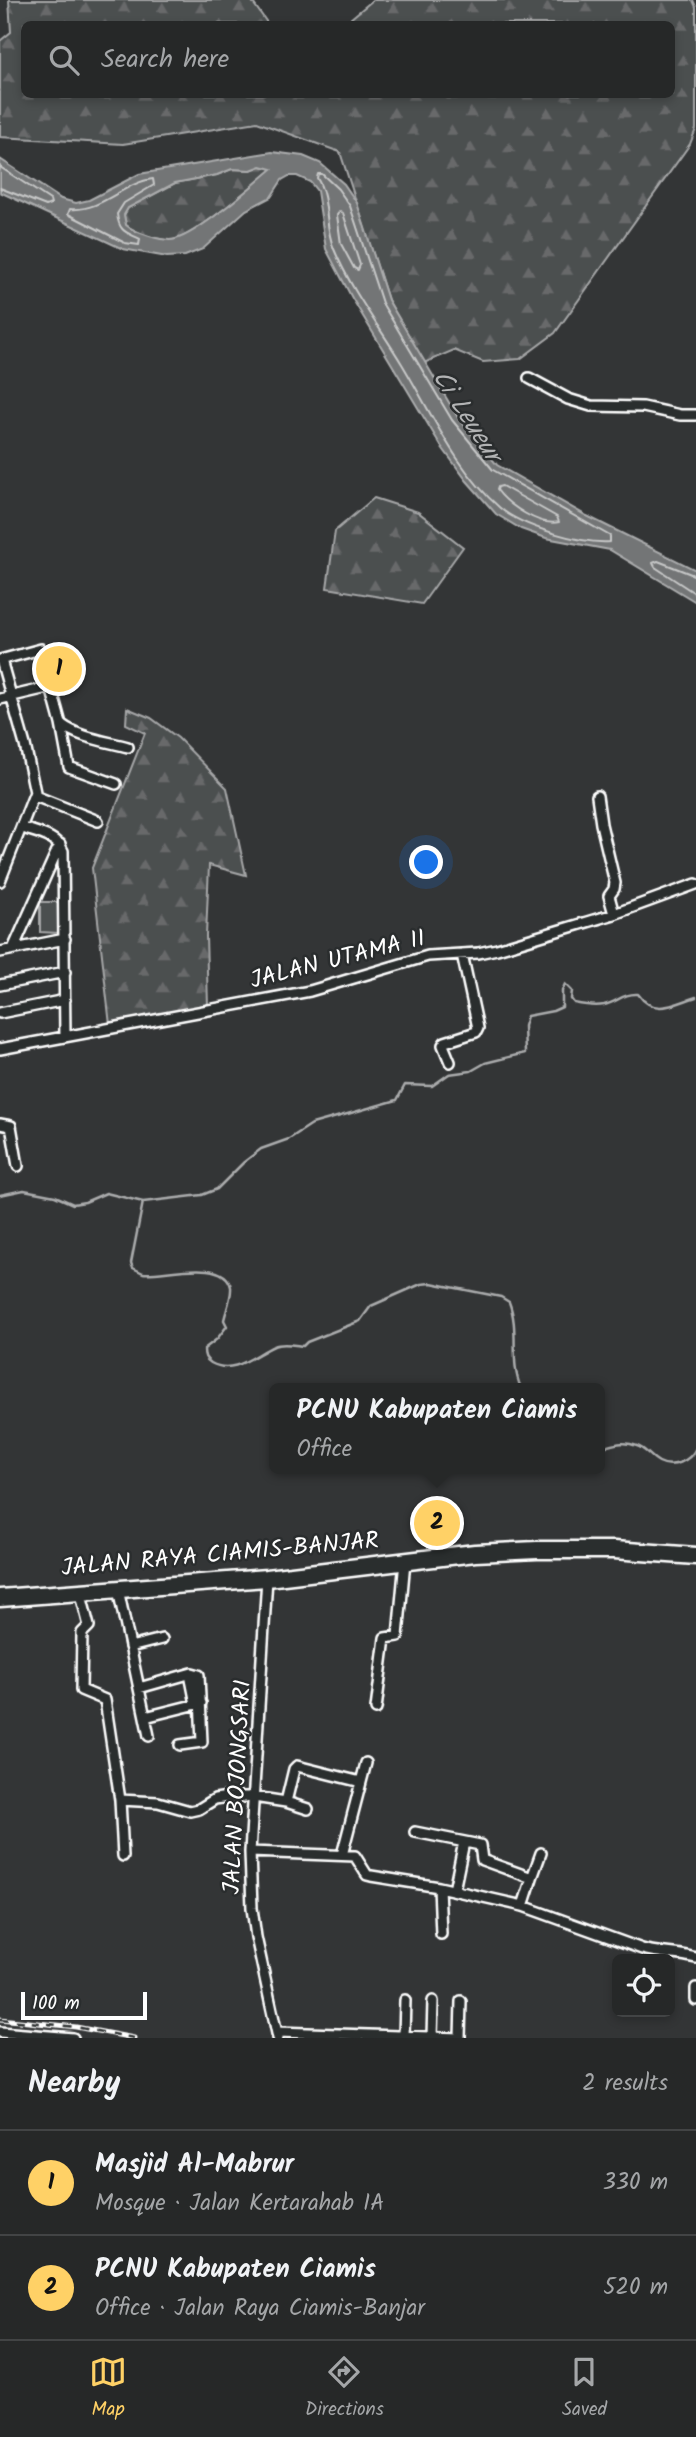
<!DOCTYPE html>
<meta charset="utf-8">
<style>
:root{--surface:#262828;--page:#323434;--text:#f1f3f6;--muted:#a4a6a8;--line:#424445;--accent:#ffd166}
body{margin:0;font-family:Kalam,sans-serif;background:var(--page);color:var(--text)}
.controls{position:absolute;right:21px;bottom:21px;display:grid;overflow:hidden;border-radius:10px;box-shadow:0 4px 10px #0003}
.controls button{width:63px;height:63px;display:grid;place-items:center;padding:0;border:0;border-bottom:2px solid var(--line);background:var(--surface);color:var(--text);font:35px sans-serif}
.scale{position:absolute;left:21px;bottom:18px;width:126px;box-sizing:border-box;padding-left:7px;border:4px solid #fff;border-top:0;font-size:19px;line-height:24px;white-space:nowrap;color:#fff;-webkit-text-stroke:5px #2a2d2e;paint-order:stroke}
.you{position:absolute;left:427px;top:863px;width:24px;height:24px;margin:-18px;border:5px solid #fff;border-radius:50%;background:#1a73e8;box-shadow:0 0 0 10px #1a73e833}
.badge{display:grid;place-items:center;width:46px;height:46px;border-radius:50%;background:var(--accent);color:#111;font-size:23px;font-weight:700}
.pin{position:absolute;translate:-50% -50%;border:4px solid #fff;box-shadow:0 2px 7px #0006}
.popup{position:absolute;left:269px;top:1383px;width:336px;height:91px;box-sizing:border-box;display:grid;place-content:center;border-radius:10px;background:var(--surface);filter:drop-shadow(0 2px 5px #0005);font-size:23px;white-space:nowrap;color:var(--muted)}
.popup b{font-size:26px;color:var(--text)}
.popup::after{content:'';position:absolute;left:50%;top:100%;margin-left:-14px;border:14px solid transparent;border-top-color:var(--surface)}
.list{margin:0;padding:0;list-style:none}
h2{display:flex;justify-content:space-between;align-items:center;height:91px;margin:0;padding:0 28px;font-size:30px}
h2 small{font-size:23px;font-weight:400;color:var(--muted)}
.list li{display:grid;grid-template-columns:46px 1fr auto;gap:21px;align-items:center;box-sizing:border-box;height:105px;padding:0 28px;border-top:2px solid var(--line)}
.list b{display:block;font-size:26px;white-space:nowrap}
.list p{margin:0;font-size:23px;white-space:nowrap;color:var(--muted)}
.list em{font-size:23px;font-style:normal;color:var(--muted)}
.icon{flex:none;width:38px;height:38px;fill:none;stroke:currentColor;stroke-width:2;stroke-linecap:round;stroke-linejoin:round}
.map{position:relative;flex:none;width:696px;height:2038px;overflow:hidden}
.search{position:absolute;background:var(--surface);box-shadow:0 4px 10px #0003;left:21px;right:21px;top:21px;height:77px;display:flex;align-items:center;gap:18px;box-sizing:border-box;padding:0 24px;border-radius:10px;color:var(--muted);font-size:26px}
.sheet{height:301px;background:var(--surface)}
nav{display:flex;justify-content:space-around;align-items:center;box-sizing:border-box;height:98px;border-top:2px solid var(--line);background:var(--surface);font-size:19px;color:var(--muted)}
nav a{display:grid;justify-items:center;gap:4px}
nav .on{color:var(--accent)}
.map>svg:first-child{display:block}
</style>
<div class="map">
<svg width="696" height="2038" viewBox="0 0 696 2038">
<defs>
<pattern id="forest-firs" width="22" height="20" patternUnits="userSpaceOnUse" patternTransform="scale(1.75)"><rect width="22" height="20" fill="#4c4f50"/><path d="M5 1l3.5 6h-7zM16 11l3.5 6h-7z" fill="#67696a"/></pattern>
</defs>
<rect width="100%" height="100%" fill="#333536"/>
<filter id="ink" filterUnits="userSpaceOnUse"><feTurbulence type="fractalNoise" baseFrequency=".0143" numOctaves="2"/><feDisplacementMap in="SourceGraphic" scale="14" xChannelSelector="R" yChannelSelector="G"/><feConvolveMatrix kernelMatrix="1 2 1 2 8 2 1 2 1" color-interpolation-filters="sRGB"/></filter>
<g filter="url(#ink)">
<path fill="url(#forest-firs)" stroke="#a6a7a8" stroke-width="2" d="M9,0H251L268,24H24V94H672V24H344L373,0H693L696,7V129L690,144L555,333L520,359L483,362L454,350L424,363L388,300L340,152L257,122L123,144L0,137V41L11,32Z
M260,166L273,169C251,187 201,231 176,239C164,243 134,232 126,225L124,215L128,208L175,183L217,175L232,169L251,170Z
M374,498L418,512L463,547L422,604L327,588L335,531Z
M127,708L151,718L178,738L227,788L246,875L209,865L206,936L208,1006L110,1025L92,868L145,733L126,724Z"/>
<path fill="#4c4f50" stroke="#a6a7a8" stroke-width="2" d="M40,902H58V933L40,932Z"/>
<path fill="#737576" stroke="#abacad" stroke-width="2" fill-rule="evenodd" d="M272,152L303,156L320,163L344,184L357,203L388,300L457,416L497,465L587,516L696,570V602L610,550L546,538L521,529L496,514L467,481L441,446L352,298L326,249L317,191L310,182L297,176H289L282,180L271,197L246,210L203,249L185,256L167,257L123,249L0,192V159L61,199L76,203L89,200L139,174ZM261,166L272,169C251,187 200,232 176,239C164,243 134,232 126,225L124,215L128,208L175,183L217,175L232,169L251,170Z"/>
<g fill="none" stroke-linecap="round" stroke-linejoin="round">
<path stroke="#c7c8c8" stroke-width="2" d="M0,167L50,200L51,204L46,206L0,188
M318,174H322L338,189L350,206L382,303L452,420L493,470L610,536V542C582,544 522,527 500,508C456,470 431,412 402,364C379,326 351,290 334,249C324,226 330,200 317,178Z
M153,179L154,185L124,203L117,214C119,232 126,232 140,239L139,245L125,243L68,214L70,209C102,212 124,182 153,179Z
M340,211L343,213L360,265L358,270L354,268L341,244L337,215Z
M502,486L557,517L559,522C540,527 508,505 497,490L498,487Z
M696,576L658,561L653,563L655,567L696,594"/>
<path stroke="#abacad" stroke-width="2.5" d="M0,1195L24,1190L55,1196L73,1204L85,1202L106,1193L143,1202L202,1195L217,1189L244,1162L261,1149L289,1139L312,1124L397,1100L405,1085L432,1086L449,1074L471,1071L485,1063L525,1053L524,1026L527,1016L553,1011L562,1007V991L565,984L572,991L571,999L574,1003C584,1005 594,1007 604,1005C617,1002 624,993 638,994C654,1017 674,1004 696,997
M143,1202L131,1263L133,1268C135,1269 141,1272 143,1273C161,1276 225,1256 231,1287C232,1296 226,1311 224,1320L227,1326L217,1339L204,1349C204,1356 205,1359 211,1363C234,1376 255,1354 274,1346C282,1342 294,1345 303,1346L307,1342L360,1321L371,1306L421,1284L431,1283L501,1297L509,1302C520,1330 509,1361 521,1388
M600,1448C613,1445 623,1440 637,1446C646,1449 651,1458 659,1462C673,1469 690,1461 696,1448"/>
<g stroke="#fff" stroke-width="14">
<path id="street" d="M529,378L568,399L591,406L643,407L680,415H696
M0,660L41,649L51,687
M0,699L51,687L61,724C79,738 106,741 128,747
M61,724L69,767L116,784
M35,796L98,821
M597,796L601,824L615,883L614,889L609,896L614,914
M23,828C36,833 57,836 63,851L65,1037
M0,881L35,792L25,745L1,660
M13,949L60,844
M0,952L65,939
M0,985L65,972
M0,1013L65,1000
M0,1049L310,991L428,956L478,953L497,949L614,914L696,884
M450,1062L443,1045L445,1042L476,1032L478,1028L462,954
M0,1124L11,1126L18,1166
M267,1578L250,1852L252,1908L256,1937L278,2038
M118,1589L149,1736
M80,1591L89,1626L82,1633L81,1690L105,1700L120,1800L123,1856
M130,1647L162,1639
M190,1674L196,1704
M139,1688L192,1673L199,1675L202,1742L180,1745
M376,1709L385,1638L398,1636L405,1561
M145,1717L201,1703
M120,1800L158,1802L190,1811L199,1809L215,1799L228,1797H254L286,1802
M308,1809L286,1802L294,1769L297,1766L361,1782
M415,1832L480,1845L482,1860L532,1878L523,1906
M250,1852L355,1856L367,1875L371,1876L439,1887L523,1906L642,1949C661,1954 678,1953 696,1958
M342,1855L366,1763
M532,1878L541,1853
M439,1887L441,1934
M454,1890L464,1842
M696,1988V2000
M0,2032L73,2038
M277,2032L460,2038
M404,2036L405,2000
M432,2037L433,2001
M460,2038L461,2001"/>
</g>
<g stroke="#fff" stroke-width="21">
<path id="highway" d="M0,1598L267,1578L475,1553L537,1550H614L696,1556"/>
</g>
<use href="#street" stroke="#2a2d2e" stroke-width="9"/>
<use href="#highway" stroke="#2a2d2e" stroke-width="16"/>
<g stroke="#fff" stroke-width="5">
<path id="rail" d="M0,2019L76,2027L134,2038"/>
</g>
<use href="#rail" stroke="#2a2d2e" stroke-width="2.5" stroke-dasharray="8" stroke-linecap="butt"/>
</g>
</g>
<g text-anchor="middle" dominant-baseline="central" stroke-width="5" stroke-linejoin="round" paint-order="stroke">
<g font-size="24" fill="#fff" stroke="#2a2d2e">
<text transform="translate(338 960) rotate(-14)">JALAN UTAMA II</text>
<text transform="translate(220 1555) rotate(-5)">JALAN RAYA CIAMIS-BANJAR</text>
<text transform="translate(238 1787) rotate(-87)">JALAN BOJONGSARI</text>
</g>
<g font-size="26" font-style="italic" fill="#b2b3b4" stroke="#2a2d2e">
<text transform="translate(466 416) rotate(57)">Ci Leueur</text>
</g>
</g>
</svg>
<div class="controls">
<button><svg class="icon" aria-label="locate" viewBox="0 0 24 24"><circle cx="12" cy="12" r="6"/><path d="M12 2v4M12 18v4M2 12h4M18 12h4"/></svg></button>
</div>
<div class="scale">100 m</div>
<div class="you"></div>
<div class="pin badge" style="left:59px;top:669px">1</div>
<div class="pin badge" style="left:437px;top:1523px">2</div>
<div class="popup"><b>PCNU Kabupaten Ciamis</b>Office</div>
<div class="search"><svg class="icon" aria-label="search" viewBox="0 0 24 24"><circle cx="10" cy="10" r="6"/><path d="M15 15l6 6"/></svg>Search here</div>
</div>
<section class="sheet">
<h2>Nearby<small>2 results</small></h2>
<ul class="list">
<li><span class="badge">1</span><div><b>Masjid Al-Mabrur</b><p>Mosque · Jalan Kertarahab IA</p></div><em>330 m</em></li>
<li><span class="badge">2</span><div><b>PCNU Kabupaten Ciamis</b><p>Office · Jalan Raya Ciamis-Banjar</p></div><em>520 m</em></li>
</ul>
</section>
<nav>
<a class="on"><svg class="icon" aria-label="map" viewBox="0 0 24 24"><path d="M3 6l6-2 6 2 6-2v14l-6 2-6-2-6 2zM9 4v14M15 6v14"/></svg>Map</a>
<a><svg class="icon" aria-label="directions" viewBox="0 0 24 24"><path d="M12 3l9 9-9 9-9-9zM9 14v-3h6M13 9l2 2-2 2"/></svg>Directions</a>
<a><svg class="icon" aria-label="saved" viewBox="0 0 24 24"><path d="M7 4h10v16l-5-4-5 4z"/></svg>Saved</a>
</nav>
